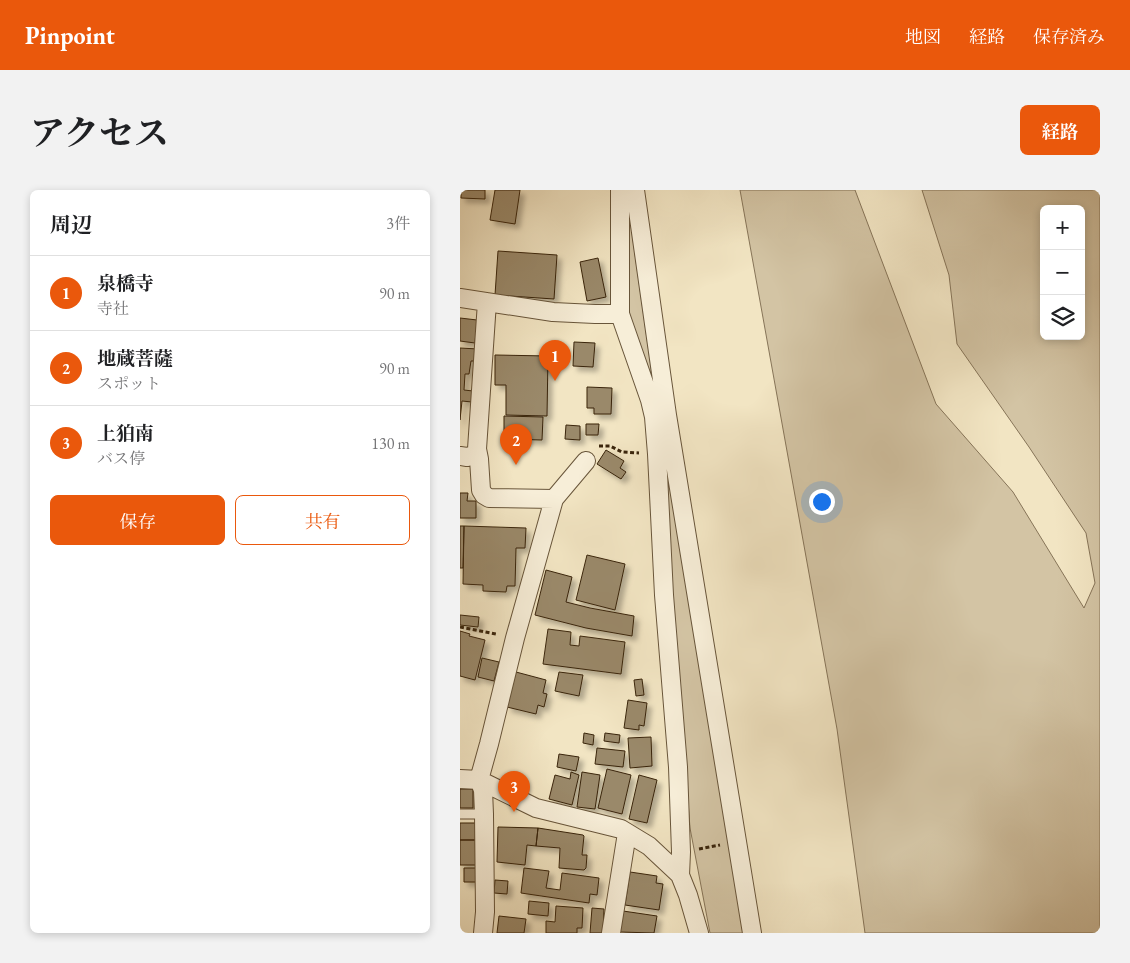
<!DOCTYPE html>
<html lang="ja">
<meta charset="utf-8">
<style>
:root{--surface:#fff;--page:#f2f2f2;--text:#202124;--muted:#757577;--line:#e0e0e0;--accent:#ea580c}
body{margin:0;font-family:"EB Garamond","Noto Serif JP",serif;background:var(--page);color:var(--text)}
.controls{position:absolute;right:15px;top:15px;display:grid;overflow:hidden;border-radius:8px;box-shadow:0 2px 8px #0003}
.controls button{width:45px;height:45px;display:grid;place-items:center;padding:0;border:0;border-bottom:1px solid var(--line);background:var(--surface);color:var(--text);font:25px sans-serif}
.you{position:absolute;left:361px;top:311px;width:18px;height:18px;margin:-12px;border:4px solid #fff;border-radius:50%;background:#1a73e8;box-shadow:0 0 0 8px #1a73e833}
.badge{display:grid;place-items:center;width:32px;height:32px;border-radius:50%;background:var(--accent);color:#fff;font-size:16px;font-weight:700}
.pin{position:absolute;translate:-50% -41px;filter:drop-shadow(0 1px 2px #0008)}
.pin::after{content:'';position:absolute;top:26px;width:18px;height:15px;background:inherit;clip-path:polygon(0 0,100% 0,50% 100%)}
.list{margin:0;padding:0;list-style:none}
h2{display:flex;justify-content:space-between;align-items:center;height:65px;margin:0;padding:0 20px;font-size:21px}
h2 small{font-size:16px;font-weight:400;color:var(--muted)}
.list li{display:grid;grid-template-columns:32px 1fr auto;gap:15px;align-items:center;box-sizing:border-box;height:75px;padding:0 20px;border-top:1px solid var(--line)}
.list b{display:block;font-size:19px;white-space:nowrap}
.list p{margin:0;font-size:16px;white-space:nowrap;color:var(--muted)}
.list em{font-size:16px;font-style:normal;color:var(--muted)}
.actions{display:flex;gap:10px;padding:15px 20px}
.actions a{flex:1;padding:11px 0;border:1px solid var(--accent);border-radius:8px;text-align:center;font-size:18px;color:var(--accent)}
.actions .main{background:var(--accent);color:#fff}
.icon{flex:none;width:28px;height:28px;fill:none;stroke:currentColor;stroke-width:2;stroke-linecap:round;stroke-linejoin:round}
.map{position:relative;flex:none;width:640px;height:743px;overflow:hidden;border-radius:8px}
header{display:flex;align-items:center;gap:30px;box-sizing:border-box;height:70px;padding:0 25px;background:var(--accent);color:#fff}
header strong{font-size:24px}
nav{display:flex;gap:28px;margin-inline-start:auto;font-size:18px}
.intro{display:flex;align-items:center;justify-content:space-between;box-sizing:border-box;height:120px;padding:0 30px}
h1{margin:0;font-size:35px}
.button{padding:12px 22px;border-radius:8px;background:var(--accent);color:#fff;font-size:18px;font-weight:700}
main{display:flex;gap:30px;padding:0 30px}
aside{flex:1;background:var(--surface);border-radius:8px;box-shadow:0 2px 8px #0003}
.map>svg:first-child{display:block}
</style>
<header>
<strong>Pinpoint</strong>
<nav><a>地図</a><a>経路</a><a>保存済み</a></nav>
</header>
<div class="intro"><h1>アクセス</h1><a class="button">経路</a></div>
<main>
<aside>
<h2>周辺<small>3件</small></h2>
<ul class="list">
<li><span class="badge">1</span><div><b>泉橋寺</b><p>寺社</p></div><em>90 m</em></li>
<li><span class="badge">2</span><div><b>地蔵菩薩</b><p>スポット</p></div><em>90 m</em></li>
<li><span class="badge">3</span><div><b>上狛南</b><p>バス停</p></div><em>130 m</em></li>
</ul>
<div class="actions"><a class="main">保存</a><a>共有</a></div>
</aside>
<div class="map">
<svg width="640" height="743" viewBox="0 0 640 743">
<defs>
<filter id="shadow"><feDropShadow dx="4.5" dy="4.5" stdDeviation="2.5" flood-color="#0004"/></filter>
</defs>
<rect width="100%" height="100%" fill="#f2e5c3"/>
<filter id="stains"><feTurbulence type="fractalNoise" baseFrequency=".004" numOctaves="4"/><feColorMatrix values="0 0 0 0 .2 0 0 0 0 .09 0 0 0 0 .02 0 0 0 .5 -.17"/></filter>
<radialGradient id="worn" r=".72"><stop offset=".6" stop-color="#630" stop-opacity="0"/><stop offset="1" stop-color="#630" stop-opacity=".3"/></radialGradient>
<path fill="#d3c4a4" stroke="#867458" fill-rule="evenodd" d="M166,0L194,198L168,121Z
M280,0H395L476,214L553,302L624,418L635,393L626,343L569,257L497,154L489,85L462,0H640V743H405L377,539ZM584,19H621V146H584Z
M205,254L284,743H250L230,638L203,278Z"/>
<path fill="#9a896b" stroke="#3a250c" filter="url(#shadow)" d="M1,0H25V9L1,8Z
M35,0H60L55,34L30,30Z
M38,61L97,65L94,109L35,105Z
M138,68L146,107L127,111L120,72Z
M0,128L17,130L15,153L0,151Z
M114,152L135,153L133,177L113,176Z
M0,158L18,159L17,171H11L9,184H5L4,200L13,201L12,212L2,211L0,230Z
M35,165L88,166L87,226L46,225V195H35Z
M127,197L152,198L151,224H134V218H127Z
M44,226L83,227L82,250L44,249Z
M126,234H139L138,245H126Z
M106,235L120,236V250L105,249Z
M146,260L164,271L160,278L166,282L161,289L137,274Z
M0,303H8L7,311H16V328H0Z
M0,336H4L3,378H0Z
M4,336L66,338L65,358H56L55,396H47L46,402L23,401V395L3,394Z
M127,365L165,374L155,420L116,410Z
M86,380L112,387L106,412L130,418L174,426L172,446L126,438L75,425Z
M0,425L19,427L18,437L0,435Z
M88,439L111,442L110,455L119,456L120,446L165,452L161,484L83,474Z
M0,441L10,444L9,446L25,450L15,490L0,486Z
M22,468L39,472L34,491L18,487Z
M56,482L86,490L83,503L87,504L84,517L78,515L76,524L47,517Z
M99,482L123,485L119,506L95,501Z
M182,489L184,505L176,506L174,490Z
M168,510L187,513L184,536L179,535V540L164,538Z
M124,543L134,545L133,555L123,553Z
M145,543L160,545L159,553L144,551Z
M191,547L192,576L170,578L168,548Z
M137,558L165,561L163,577L135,574Z
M99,564L119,567L116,581L97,577Z
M147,579L171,585L162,624L138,618Z
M111,582L119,585L112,615L89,609L95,585L110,589Z
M122,582L140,585L135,619L117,617Z
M179,585L197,590L187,633L169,629Z
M0,599H13V618H0Z
M0,633H18V650H0Z
M38,637L78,638L76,656L67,655L65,675L37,672Z
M78,638L123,645L124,646L122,665H127L126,678L124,680L99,678L100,658L76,656Z
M0,650H18L17,675H0Z
M4,678H18V692H4Z
M64,678L89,681L86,698L100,700L102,683L139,688L137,705L130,704L129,713L61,703Z
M170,682L197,686L196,693L203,694L199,720L165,715Z
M35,690L48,691L47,704L34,703Z
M69,711L89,713L88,726L68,724Z
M96,716L123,718L122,738H117V743H86V731L95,732Z
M132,718L144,719L143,743H130Z
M163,721L197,726L194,743L160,742Z
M39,726L66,729L64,743H37Z"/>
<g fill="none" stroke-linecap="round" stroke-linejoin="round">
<g stroke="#68553a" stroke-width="11">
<path id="lane" d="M0,624H24"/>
</g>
<g stroke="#68553a" stroke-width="20">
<path id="street" d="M160,0V124L190,210L194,227
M175,0L207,225L292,743
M0,108L93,122L135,124H160
M27,112L17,259L19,269L21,300L24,305L29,308L94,309
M207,225L194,227L197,264L204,405L218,577L221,662L220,685L228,705L239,743
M0,266L7,267L18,264
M0,589L19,590L76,618L161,639L189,656L220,685
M23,743L25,722L24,624L23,600L19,590L29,554L55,448L94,309L126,271
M151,743L167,643"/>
</g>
<path stroke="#3a250c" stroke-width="3" stroke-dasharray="4 2.5" stroke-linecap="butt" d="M139,256H150L162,262L179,263
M0,437L36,444
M239,659L260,655"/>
<use href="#lane" stroke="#f7eed8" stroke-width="9"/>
<use href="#street" stroke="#f7eed8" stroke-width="18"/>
</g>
<rect width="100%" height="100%" filter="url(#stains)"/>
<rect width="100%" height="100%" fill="url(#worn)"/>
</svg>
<div class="controls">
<button>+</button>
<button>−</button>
<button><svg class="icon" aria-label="layers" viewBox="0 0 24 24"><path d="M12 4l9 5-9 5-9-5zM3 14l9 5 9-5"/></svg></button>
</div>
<div class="you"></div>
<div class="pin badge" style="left:95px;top:191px">1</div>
<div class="pin badge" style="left:56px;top:275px">2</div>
<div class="pin badge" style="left:54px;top:622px">3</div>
</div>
</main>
